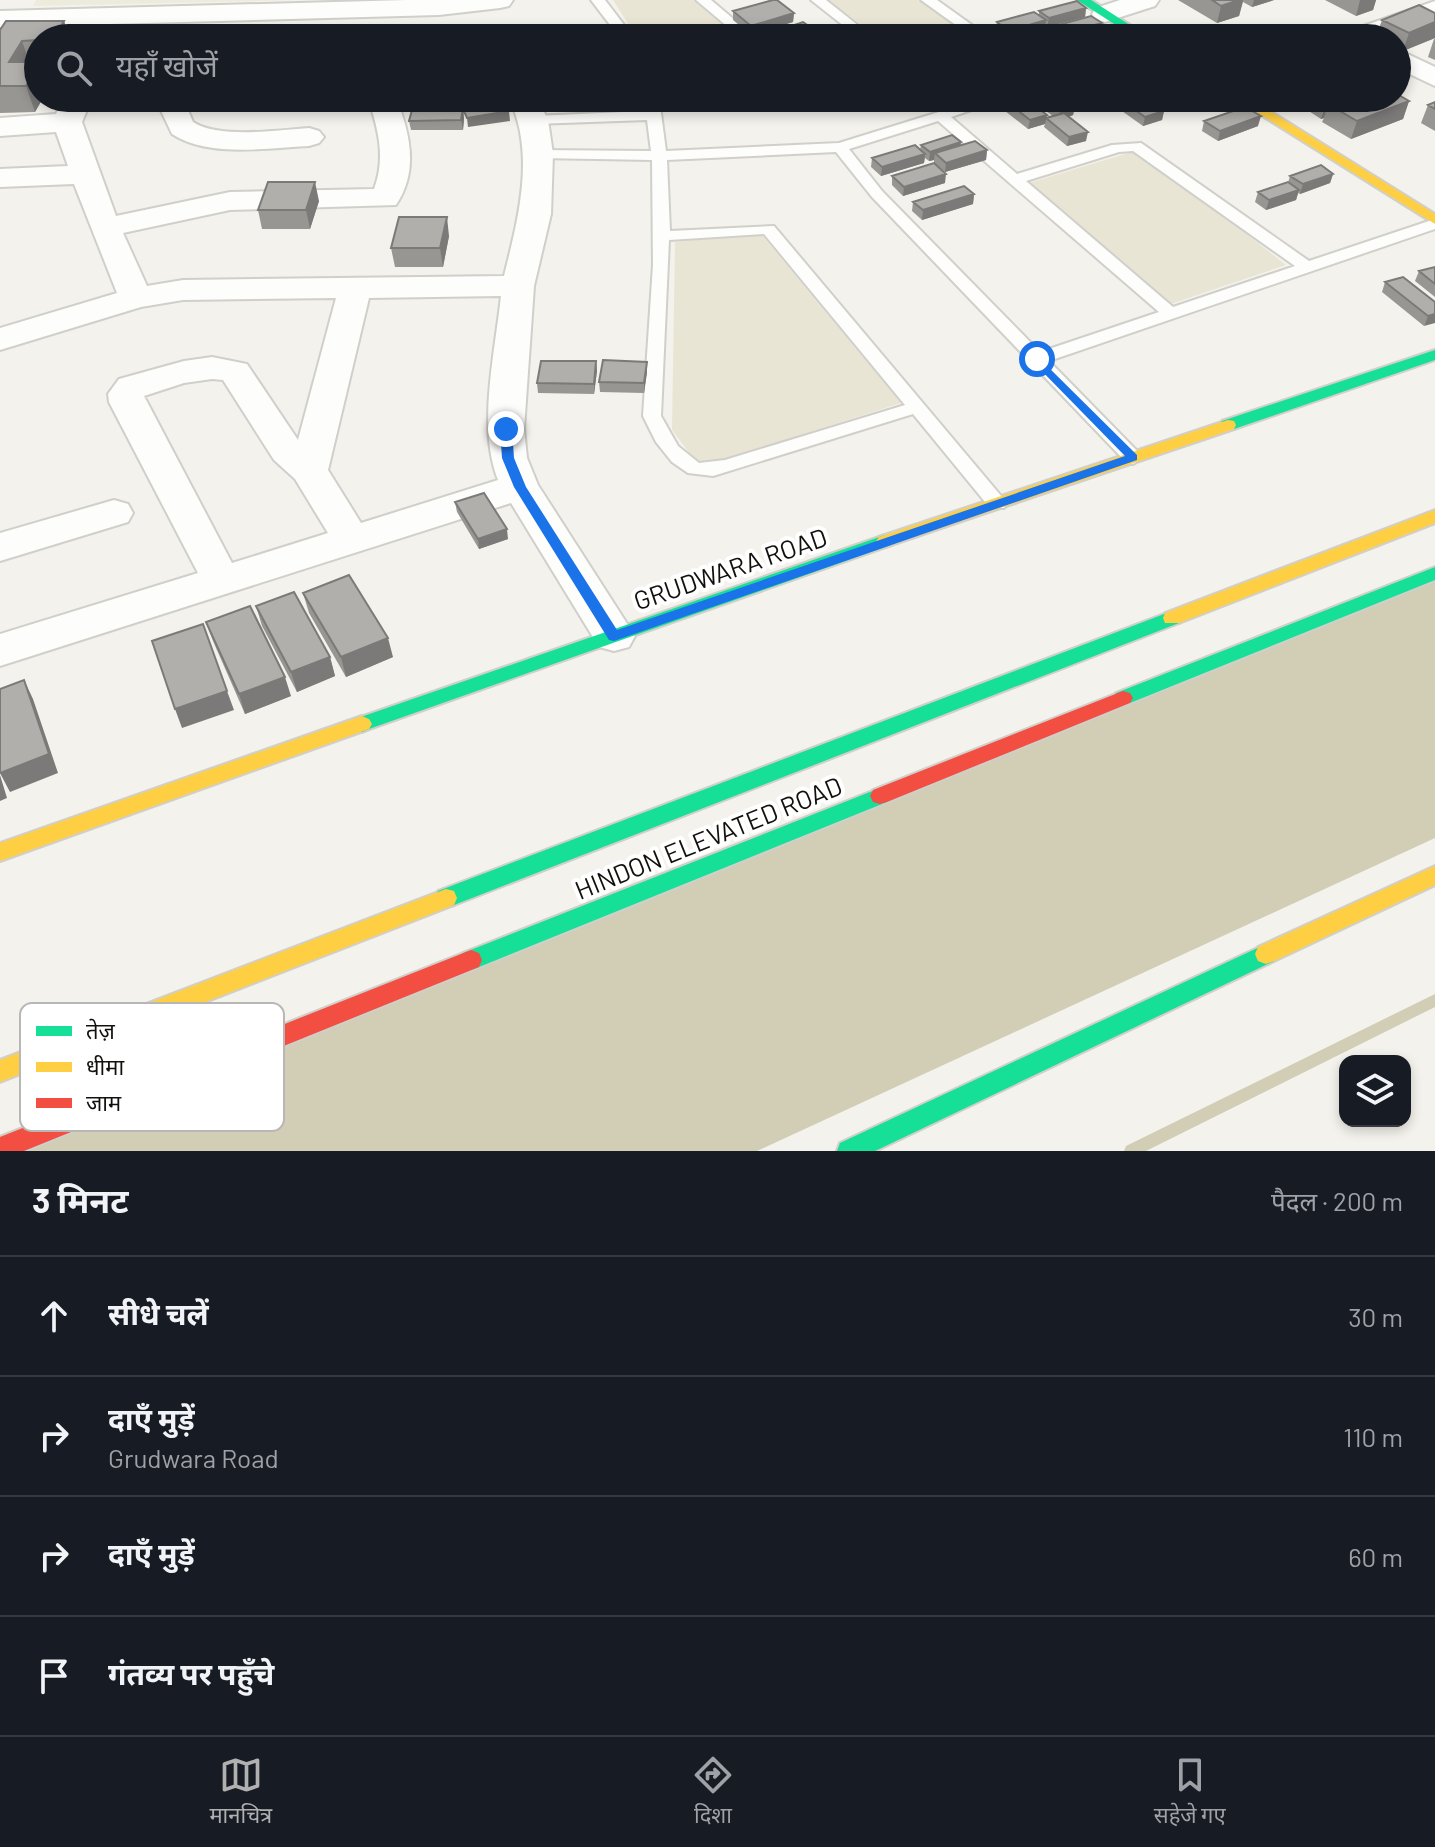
<!DOCTYPE html>
<html lang="hi">
<meta charset="utf-8">
<style>
:root{--surface:#171b24;--page:#242831;--text:#f1f3f6;--muted:#9ea1a6;--line:#363941;--accent:#b0b0b0}
body{margin:0;font-family:Barlow,"Noto Sans Devanagari",sans-serif;background:var(--page);color:var(--text)}
.controls{position:absolute;right:24px;bottom:24px;display:grid;overflow:hidden;border-radius:16px;box-shadow:0 4px 12px #0003}
.controls button{width:72px;height:72px;display:grid;place-items:center;padding:0;border:0;border-bottom:2px solid var(--line);background:var(--surface);color:var(--text);font:40px sans-serif}
.stop{position:absolute;width:24px;height:24px;margin:-18px;border:6px solid #1a73e8;border-radius:50%;background:#fff}
.stop.end{background:#1a73e8;border-color:#fff;box-shadow:0 2px 8px #0008}
.list{margin:0;padding:0;list-style:none}
h2{display:flex;justify-content:space-between;align-items:center;height:104px;margin:0;padding:0 32px;font-size:34px}
h2 small{font-size:26px;font-weight:400;color:var(--muted)}
.list li{display:grid;grid-template-columns:52px 1fr auto;gap:24px;align-items:center;box-sizing:border-box;height:120px;padding:0 32px;border-top:2px solid var(--line)}
.list b{display:block;font-size:30px;white-space:nowrap}
.list p{margin:0;font-size:26px;white-space:nowrap;color:var(--muted)}
.list em{font-size:26px;font-style:normal;color:var(--muted)}
.icon{flex:none;width:44px;height:44px;fill:none;stroke:currentColor;stroke-width:2;stroke-linecap:round;stroke-linejoin:round}
.map{position:relative;flex:none;width:1435px;height:1151px;overflow:hidden}
.search{position:absolute;background:var(--surface);box-shadow:0 4px 12px #0003;left:24px;right:24px;top:24px;height:88px;display:flex;align-items:center;gap:20px;box-sizing:border-box;padding:0 28px;border-radius:44px;color:var(--muted);font-size:30px}
.sheet{height:584px;background:var(--surface)}
nav{display:flex;justify-content:space-around;align-items:center;box-sizing:border-box;height:112px;border-top:2px solid var(--line);background:var(--surface);font-size:22px;color:var(--muted)}
nav a{display:grid;justify-items:center;gap:4px}
nav .on{color:var(--accent)}
.map>svg:first-child{display:block}
</style>
<div class="map">
<svg width="1435" height="1151" viewBox="0 0 1435 1151">
<rect width="100%" height="100%" fill="#f4f2ec"/>
<path fill="#edebdc" d="M36,0H295L33,6Z"/>
<path fill="#e8e5d5" d="M613,0H693L738,38H637Z
M828,0H918L961,31L937,38H879Z
M1138,150L1286,265L1171,304L1029,183Z
M761,234L901,403L700,467L672,430L675,242Z"/>
<path fill="#d2cdb5" d="M1435,579V838L757,1151H0Z"/>
<g fill="none" stroke-linecap="round" stroke-linejoin="round">
<path fill="#d2cdb5" fill-rule="evenodd" d="M1435,994V1007L1146,1151H1124L1126,1146Z"/>
<g stroke="#d0cfca" stroke-width="4">
<path id="lane" d="M591,0H605L634,38H620Z
M696,0H711L756,38H741Z
M811,0H826L874,38H859Z
M921,0H937L990,38H974Z
M645,98H659L666,151L839,143L984,98H1006L951,117L1017,174L1112,145L1141,143L1309,261L1435,219V229L1049,361L1140,454L1142,458L1133,464L1126,462L872,197L836,152L667,160L670,231L774,226L1007,503L1004,508H990L913,414L713,476L688,473L672,462L656,442L643,416L653,265L652,160L538,158L531,154L538,150L651,151L647,120L534,124L527,120L534,116L646,111ZM938,121L1159,312L1040,352L882,191L849,149ZM1133,151L1295,266L1173,307L1026,181L1119,152ZM764,234L905,405L725,460L699,463L678,446L661,416L669,240Z"/>
</g>
<g stroke="#d0cfca" stroke-width="4">
<path id="street" d="M407,0H513L509,6L500,8L439,15L0,27V11Z
M1120,0H1159L1155,6L1105,22L1096,20L1092,14L1096,8Z
M1435,1V18L1381,38H1342L1346,32Z
M1397,49L1435,67V86L1397,68Z
M64,98H92L82,122L116,216L230,192L374,189C386,158 378,128 368,98H396C410,133 419,171 396,205L230,210L123,233L147,286L183,280L504,276C518,219 536,154 509,98H537L548,120L553,154L551,214L534,286L524,429L527,458L538,485L635,636L629,647L614,651L599,647L511,503L0,666V634L198,573L109,402L108,394L119,379L184,361L212,357L247,364L298,440L336,298L183,300L141,307L0,350V328L117,293L74,184L0,187V169L68,166L56,132L0,136V118L56,114ZM501,296C495,353 477,427 498,480L361,523L328,470L369,298ZM212,379L223,380L274,460L295,479L328,533L232,563L144,396L184,383Z
M155,98H183L193,122C219,139 278,130 309,128L319,131L324,137L319,143L309,146C267,148 209,158 172,134Z
M114,500L128,504L133,513L128,522L0,561V533Z"/>
</g>
<g stroke="#d0cfca" stroke-width="4">
<path id="fast" d="M1077,0H1091L1150,38H1136Z
M1435,350V360L1234,429H1222L1220,425L1222,421Z
M885,535L891,537L894,541L891,545L369,729L362,732L355,729L352,724L355,719Z
M1435,567V580L1130,703H1116L1113,698L1116,693Z
M1172,611L1179,613L1181,618L1179,623L454,905L446,907L438,905L435,898L438,891Z
M880,788L887,790L890,796L887,802L479,967L471,970L463,967L460,960L463,953Z
M1266,944L1274,947L1277,954L1274,961L875,1151H837L840,1143Z"/>
</g>
<g stroke="#d0cfca" stroke-width="4">
<path id="slow" d="M1234,98H1249L1435,214V224Z
M1228,420L1234,421L1236,425L1234,429L891,545L885,547L876,541L879,537Z
M1435,510V523L1179,623H1165L1163,618L1165,613Z
M362,716L369,719L372,724L369,729L0,861V843Z
M1435,866V885L1274,961L1266,964L1258,961L1255,954L1258,947Z
M446,889L454,891L457,898L454,905L0,1082V1060Z"/>
</g>
<g stroke="#d0cfca" stroke-width="4">
<path id="jam" d="M1123,691L1130,693L1133,698L1130,703L887,802L880,804L873,802L870,796L873,790Z
M471,950L479,953L482,960L479,967L24,1151H0V1137Z"/>
</g>
<use href="#lane" fill="#fdfdfc" fill-rule="evenodd"/>
<use href="#street" fill="#fdfdfc" fill-rule="evenodd"/>
<use href="#fast" fill="#16e098" fill-rule="evenodd"/>
<use href="#slow" fill="#ffcf43" fill-rule="evenodd"/>
<use href="#jam" fill="#f24e42" fill-rule="evenodd"/>
</g>
<path fill="#989693" d="M1178,0H1274L1252,7L1243,2L1239,16L1217,23Z
M1325,0H1376L1373,10L1356,16Z
M1086,8L1085,17L1047,27L1045,26V29L1013,38H1004L995,31L997,22L1039,15V11Z
M733,11L794,13L793,22L751,35L733,20Z
M1435,13V38L1403,51L1397,48V38L1376,37L1382,20Z
M64,21L69,38H38V98H43L35,112L0,113V30Z
M1058,25L1101,27L1120,38H1016L1058,28Z
M1434,39H1435V60L1428,57Z
M1001,98L1046,118L1053,116L1027,98H1064L1075,106L1073,115L1069,117L1086,141L1067,146L1044,127L1045,124L1028,129L1000,107Z
M1117,98H1145L1164,111L1162,120L1143,126L1115,106Z
M1299,98H1397L1409,101L1403,119L1351,139L1322,122L1324,118L1321,119L1298,104Z
M1435,102V131L1421,123L1428,105Z
M463,109L464,119L463,130H411L409,121Z
M1204,121L1258,126L1218,141L1202,131Z
M921,145H960L987,150L986,160L945,172L934,163V160L929,161L925,158L924,163L881,176L871,167L872,158L920,150Z
M1333,174L1330,183L1300,194L1298,193L1296,200L1266,210L1255,202L1258,192L1288,183L1290,176Z
M892,176L945,183L903,196L892,185Z
M974,194L973,204L922,220L912,211L913,202Z
M319,201L310,229H262L258,210Z
M449,236L443,267H395L391,248Z
M1435,267V297L1415,281L1419,271Z
M1385,282L1435,302L1424,326L1382,292Z
M596,361L597,371L594,394L538,393L537,383Z
M647,362V372L644,393L600,392L599,382Z
M455,502L508,539L479,549L457,512Z
M303,593L393,657L346,677L309,613Z
M256,606L330,657L335,676L297,692L262,626Z
M206,622L291,696L245,714L213,641Z"/>
<path fill="#7c7a78" d="M1239,0H1243L1239,16L1217,23L1221,6Z
M1254,0H1274L1252,7Z
M1360,0H1376L1373,10L1356,16Z
M1086,8L1085,17L1047,27L1049,18Z
M794,13L793,22L751,35V26Z
M1046,20L1045,29L1013,38H1007L1008,31Z
M64,21L69,38H54Z
M1435,22V38L1403,51L1409,33Z
M1102,23L1100,32L1068,36V38L1069,32Z
M814,30V38H790Z
M22,41L31,67L9,62Z
M38,66V98H43L35,112L26,86Z
M1335,98H1381L1328,104L1324,118L1321,119L1327,101Z
M1409,101L1403,119L1351,139L1357,121Z
M1075,106L1073,115L1058,120L1060,111Z
M463,109L464,119L463,130L461,120Z
M509,111L510,121L468,127L467,118Z
M1164,111L1162,120L1143,126L1145,117Z
M1047,115L1045,124L1028,129L1030,120Z
M1261,116L1258,126L1218,141L1220,131Z
M1088,132L1086,141L1067,146L1069,137Z
M961,142L960,152L935,153L934,160L929,161L930,152Z
M987,150L986,160L945,172L946,163Z
M925,154L924,163L881,176L882,167Z
M946,174L945,183L903,196L904,187Z
M1333,174L1330,183L1300,194L1303,184Z
M315,182L319,201L310,229L306,210Z
M1299,190L1296,200L1266,210L1269,200Z
M974,194L973,204L922,220L923,210Z
M447,217L449,236L443,267L440,248Z
M1435,314V323L1424,326L1428,316Z
M596,361L597,371L594,394V384Z
M647,362V372L644,393V383Z
M507,529L508,539L479,549L478,539Z
M388,638L393,657L346,677L341,657Z
M330,657L335,676L297,692L291,672Z
M285,677L291,696L245,714L239,694Z
M24,680L33,699L58,773L10,792L0,773Z
M227,691L234,710L182,728L175,709Z
M0,775L7,798L0,801Z"/>
<path fill="#b1afab" stroke="#7c7a78" stroke-width="2" d="M773,0H777L794,13L751,26L733,11Z
M1212,0H1239L1221,6Z
M1077,1L1086,8L1049,18L1039,11Z
M1419,5L1435,13V22L1409,33L1382,20Z
M1034,12L1046,20L1008,31L997,22Z
M1091,16L1102,23L1069,32L1058,25Z
M6,21H64L54,38H38V40L22,41L9,62H38V66L26,86H0V30Z
M803,22L814,30L790,38H772L767,34Z
M1104,26L1120,37L1071,38L1068,36Z
M1055,27L1065,34L1050,38L1017,37Z
M1397,94L1409,101L1357,121L1328,104L1343,98H1397Z
M1002,98H1025L1047,115L1030,120Z
M1042,98H1064L1075,106L1060,111Z
M1118,98H1145L1164,111L1145,117Z
M505,102L509,111L467,118L463,109Z
M1435,102V109L1428,105Z
M1245,107L1261,116L1220,131L1204,121Z
M463,109L461,120L409,121L412,110Z
M1064,113L1088,132L1069,137L1046,118Z
M952,135L961,142L930,152L921,145Z
M975,141L987,150L946,163L935,153Z
M915,145L925,154L882,167L872,158Z
M934,163L946,174L904,187L892,176Z
M1321,165L1333,174L1303,184L1290,176Z
M268,182H315L306,210H258Z
M1288,182L1299,190L1269,200L1258,192Z
M964,186L974,194L923,210L913,202Z
M399,217H447L440,248H391Z
M1435,267V284L1419,271Z
M1403,277L1435,302V314L1428,316L1385,282Z
M603,360L647,362L644,383L599,382Z
M541,361H596L594,384L537,383Z
M484,493L507,529L478,539L455,502Z
M349,575L388,638L341,657L303,593Z
M294,592L330,657L291,672L256,606Z
M250,606L285,677L239,694L206,622Z
M203,624L227,691L175,709L152,641Z
M24,680L49,754L0,773V689Z"/>
<path fill="#1a73e8" d="M1037,356L1137,455V460L614,641L609,640L514,487L502,458L500,429L506,425L512,429L514,458L526,487L617,630L1125,456L1033,362L1031,359Z"/>
<g text-anchor="middle" dominant-baseline="central" stroke-width="8" stroke-linejoin="round" paint-order="stroke">
<g font-size="26" fill="#11100c" stroke="#fff">
<text transform="translate(730 568) rotate(-19)">GRUDWARA ROAD</text>
<text transform="translate(708 837) rotate(-22)">HINDON ELEVATED ROAD</text>
</g>
</g>
<rect x="20" y="1003" width="264" height="128" rx="12" fill="#fff" stroke="#b8b7b6" stroke-width="2"/>
<rect x="36" y="1026" width="36" height="10" fill="#16e098"/>
<rect x="36" y="1062" width="36" height="10" fill="#ffcf43"/>
<rect x="36" y="1098" width="36" height="10" fill="#f24e42"/>
<g font-size="22" fill="#11100c">
<text x="86" y="1039">तेज़</text>
<text x="86" y="1075">धीमा</text>
<text x="86" y="1111">जाम</text>
</g>
</svg>
<div class="controls">
<button><svg class="icon" aria-label="layers" viewBox="0 0 24 24"><path d="M12 4l9 5-9 5-9-5zM3 14l9 5 9-5"/></svg></button>
</div>
<div class="stop" style="left:1037px;top:359px"></div>
<div class="stop end" style="left:506px;top:429px"></div>
<div class="search"><svg class="icon" aria-label="search" viewBox="0 0 24 24"><circle cx="10" cy="10" r="6"/><path d="M15 15l6 6"/></svg>यहाँ खोजें</div>
</div>
<section class="sheet">
<h2>3 मिनट<small>पैदल · 200 m</small></h2>
<ul class="list">
<li><svg class="icon" aria-label="ahead" viewBox="0 0 24 24"><path d="M12 20V5M6 11l6-6 6 6"/></svg><div><b>सीधे चलें</b></div><em>30 m</em></li>
<li><svg class="icon" aria-label="right" viewBox="0 0 24 24"><path d="M7 20v-9h11M14 6l5 5-5 5"/></svg><div><b>दाएँ मुड़ें</b><p>Grudwara Road</p></div><em>110 m</em></li>
<li><svg class="icon" aria-label="right" viewBox="0 0 24 24"><path d="M7 20v-9h11M14 6l5 5-5 5"/></svg><div><b>दाएँ मुड़ें</b></div><em>60 m</em></li>
<li><svg class="icon" aria-label="arrive" viewBox="0 0 24 24"><path d="M6 21V4h12l-3 4 3 4H6"/></svg><div><b>गंतव्य पर पहुँचे</b></div></li>
</ul>
</section>
<nav>
<a class="on"><svg class="icon" aria-label="map" viewBox="0 0 24 24"><path d="M3 6l6-2 6 2 6-2v14l-6 2-6-2-6 2zM9 4v14M15 6v14"/></svg>मानचित्र</a>
<a><svg class="icon" aria-label="directions" viewBox="0 0 24 24"><path d="M12 3l9 9-9 9-9-9zM9 14v-3h6M13 9l2 2-2 2"/></svg>दिशा</a>
<a><svg class="icon" aria-label="saved" viewBox="0 0 24 24"><path d="M7 4h10v16l-5-4-5 4z"/></svg>सहेजे गए</a>
</nav>
